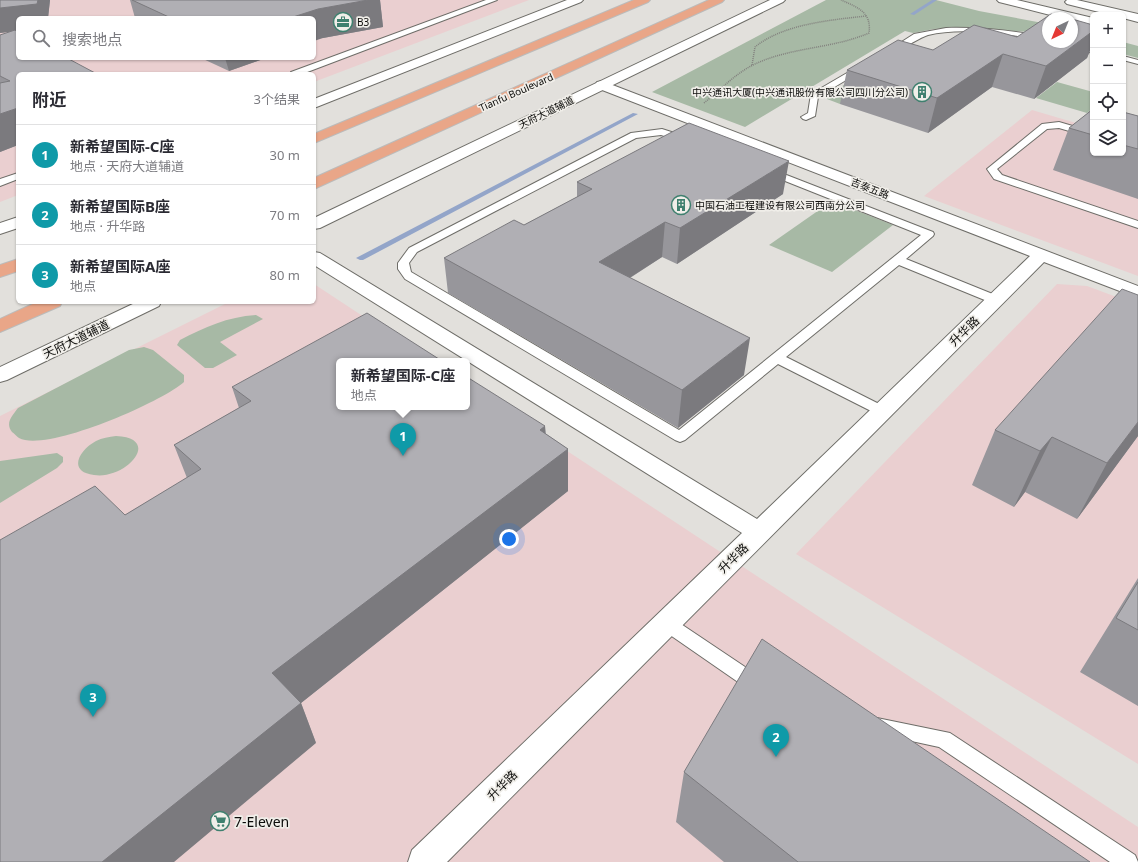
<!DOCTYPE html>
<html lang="zh">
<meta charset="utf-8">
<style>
:root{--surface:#fff;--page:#f2f2f3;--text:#2b2b33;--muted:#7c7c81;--line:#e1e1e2;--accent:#ea580c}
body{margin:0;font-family:"Noto Sans","Noto Sans SC",sans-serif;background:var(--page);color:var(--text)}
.controls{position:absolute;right:12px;top:12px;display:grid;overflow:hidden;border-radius:6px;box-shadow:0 1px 3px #0004}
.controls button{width:36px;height:36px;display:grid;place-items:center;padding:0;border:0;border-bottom:1px solid var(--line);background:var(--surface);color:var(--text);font:20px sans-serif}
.compass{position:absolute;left:1042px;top:12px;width:36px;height:36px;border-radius:50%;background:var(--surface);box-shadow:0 1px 3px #0004;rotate:223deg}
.you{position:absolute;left:509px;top:539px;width:14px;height:14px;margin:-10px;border:3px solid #fff;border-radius:50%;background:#1a73e8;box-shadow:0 0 0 6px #1a73e833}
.badge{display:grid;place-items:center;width:26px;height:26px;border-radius:50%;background:var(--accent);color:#fff;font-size:13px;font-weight:700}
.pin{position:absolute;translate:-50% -33px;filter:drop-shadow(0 1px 2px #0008)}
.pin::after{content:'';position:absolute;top:21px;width:14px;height:12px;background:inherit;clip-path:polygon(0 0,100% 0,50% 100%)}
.popup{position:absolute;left:336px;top:358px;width:134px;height:52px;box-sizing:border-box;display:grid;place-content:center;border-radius:6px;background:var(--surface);filter:drop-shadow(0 1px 3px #0005);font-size:13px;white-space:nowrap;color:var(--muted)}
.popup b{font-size:15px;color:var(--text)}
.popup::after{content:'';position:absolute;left:50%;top:100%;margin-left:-8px;border:8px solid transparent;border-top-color:var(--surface)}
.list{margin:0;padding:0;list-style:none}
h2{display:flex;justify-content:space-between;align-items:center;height:52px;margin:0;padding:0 16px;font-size:17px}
h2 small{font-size:13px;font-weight:400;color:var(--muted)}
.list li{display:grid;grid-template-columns:26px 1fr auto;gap:12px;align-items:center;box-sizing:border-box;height:60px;padding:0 16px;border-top:1px solid var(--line)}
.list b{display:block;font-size:15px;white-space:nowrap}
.list p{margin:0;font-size:13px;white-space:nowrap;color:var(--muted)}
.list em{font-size:13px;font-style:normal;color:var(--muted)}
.icon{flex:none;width:22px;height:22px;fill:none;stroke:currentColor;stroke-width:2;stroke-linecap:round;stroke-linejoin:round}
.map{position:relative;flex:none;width:1138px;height:862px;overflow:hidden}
.search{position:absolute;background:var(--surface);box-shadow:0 1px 3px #0004;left:16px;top:16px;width:300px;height:44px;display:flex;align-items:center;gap:10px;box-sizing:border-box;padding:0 14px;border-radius:6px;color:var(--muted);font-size:15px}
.panel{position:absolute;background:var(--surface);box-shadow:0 1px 3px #0004;left:16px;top:72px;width:300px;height:232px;border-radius:6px}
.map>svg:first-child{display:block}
</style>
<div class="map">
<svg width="1138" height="862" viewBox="0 0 1138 862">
<rect width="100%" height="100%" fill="#e2e0dc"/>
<path fill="#eacfd0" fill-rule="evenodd" d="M0,0H529L314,82V74H18V195L0,202ZM18,18H314V58H18Z
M1032,110L1093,128V153H1123L1138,134V276L924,196Z
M314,284L431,361H339V407H467V385L1138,827V862H0V416L229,302H314Z
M1057,284L1087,286L1138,305V764L796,554Z"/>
<path fill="#a7b9a5" d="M826,0H936L979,11L1048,24L1029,32L959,27L934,29L913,33L905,31L745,127L652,92Z
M1123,42L1138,46V58L1123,54Z
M870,69L891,73L840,104L827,99L826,96Z
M1057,82L1093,92V108L1087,113L1036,98Z
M832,201L893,225L832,272L769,245Z
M256,315L263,319L220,342L237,355L213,368H205L177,345L180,340C205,327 227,317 256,315Z
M144,347L153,350L184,375V382C162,402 46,453 19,438C17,437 14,433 12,432C5,423 12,416 18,408L129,350Z
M116,436C163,438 126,480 94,475C67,472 79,450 96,441C102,438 109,437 116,436Z
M57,453L63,457V462L57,468L0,503V461Z"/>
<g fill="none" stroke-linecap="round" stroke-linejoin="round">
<path fill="#93a5c9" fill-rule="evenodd" d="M932,0H937L914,15L910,14Z
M633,113L638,114L363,260H360L356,258Z"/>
<g stroke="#6e6d68" stroke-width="2">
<path id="service" d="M486,0H497L302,74H290L291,72Z
M946,28C980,27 1014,31 1048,37V41C1012,35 964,26 928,35C918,38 894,55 887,54L886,52L914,34Z
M1056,42H1069L1093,49V53L1057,44Z
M1123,56L1138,60V64L1123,60Z
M859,66H865L866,68L818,97L815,116L806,120L803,119L801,117L808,113L811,94Z
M1059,122L1093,132V138L1059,128L1047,129L997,169L1002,175L1138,221V228L994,179L987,169L1042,124Z
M662,129L690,138L692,140L687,143L661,135L636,138L417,252L409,263L411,272L679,430L921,235L765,173L763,171L765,169H771L933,232L934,234L933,236L906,259L1000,297L1002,300L1000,303H992L899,265L786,357L887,408L889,411L887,414L882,416L877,414L778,364L685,440L680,442L675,440L405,279L398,269V263L409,248L631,133Z
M18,173V179L0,186V179Z
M666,616L672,618L763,679L766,685L763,691L757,693L751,691L660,628L657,623L660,618Z
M877,718L950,733L1135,855L1138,862H1110L939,747L870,732L868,726L870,720Z"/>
</g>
<g stroke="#6e6d68" stroke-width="2">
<path id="minor" d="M602,81L1138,286V298L1044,262L447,862H408L412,850L742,533L314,265V252L320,253L757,519L1030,256L597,88L595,85L597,82Z"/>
</g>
<g stroke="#6e6d68" stroke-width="2">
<path id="tertiary" d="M567,0H583L581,2L314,108V99Z
M770,0H785L783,2L320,228L314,229V218Z
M18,217V228L0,234V223Z
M137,302H161L159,306L7,380L0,382V367Z"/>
</g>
<g stroke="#6e6d68" stroke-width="2">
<path id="secondary" d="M997,0H1017L1093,18V26L1072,20V18H1062L999,2Z
M1067,0H1077L1138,14V22L1123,18V15H1111L1067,4L1065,2Z"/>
</g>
<g stroke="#bbbbba" stroke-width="2">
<path id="primary" d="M634,0H650L648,2L314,143V134Z
M709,0H724L722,2L314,189V178Z
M18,259V271L0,277V265Z
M37,302H62L60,306L0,332V319Z"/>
</g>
<path stroke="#82817e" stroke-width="1.5" stroke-dasharray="1 1" stroke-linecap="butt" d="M752,65L755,47C783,24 831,20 866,16
M704,103C720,90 735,74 753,65C789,47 832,49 869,33C872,12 857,7 841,0"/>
<use href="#service" fill="#fff" fill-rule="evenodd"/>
<use href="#minor" fill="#fff" fill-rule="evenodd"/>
<use href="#tertiary" fill="#fff" fill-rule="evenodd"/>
<use href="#secondary" fill="#fff" fill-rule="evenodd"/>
<use href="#primary" fill="#e9a688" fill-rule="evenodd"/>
</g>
<path fill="#97969b" d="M0,0H50L48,18H18V31H16L18,145L0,152V35L12,31L0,33Z
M130,0H380L383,27L323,38L314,18H135Z
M1093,25V43L1087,58L1034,99L992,87L928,133L840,104L847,70L933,50Z
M201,58H266L229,71Z
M1093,109V153H1123V112L1138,116V199L1053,170L1069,128Z
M577,182L783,194L677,264L662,257L630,278L744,375L678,428L448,293L444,258L524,225L577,197Z
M232,387L545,426L546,434L568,449V491L301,703L316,743L125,515L187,478L174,445L239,408Z
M995,430L1138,436L1077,519L1025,492L1014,507L972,485Z
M1138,578V706L1080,672Z
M684,772L1090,862H724L676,822Z"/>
<path fill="#7b7a7e" d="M38,0H50L48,18H18V31L0,33V8Z
M368,0H380L383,27L323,38L314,41V18H290L318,9Z
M1093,31V43L1087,58L1034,99L1046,66Z
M1003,54L992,87L928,133L937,98Z
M225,58H266L229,71Z
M18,108V145L0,152V114Z
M789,161L783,194L677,264L680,228Z
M665,222L662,257L598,298L599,262Z
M750,338L744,375L678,428L682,390Z
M1138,422V436L1077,519L1107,463Z
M545,426L546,465L568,449V491L301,703L316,743L174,862H102L272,673L540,430Z
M1052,437L1025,492L1014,507L1040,451Z"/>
<path fill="#b0afb4" stroke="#7b7a7e" d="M0,0H38L37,4L0,8Z
M132,0H368L318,9L290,18H171Z
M1051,14L1066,18H1048V42H1072V19L1093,25V31L1046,66L1003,54L937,98L847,70L898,40L933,50L974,25L1017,37Z
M15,30L18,32V58H67L97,74H18V108L0,114V83L10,81L0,76V35Z
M1093,109V135L1069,128Z
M1123,112L1138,116V149L1123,145Z
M689,123L789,161L680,228L665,222L599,262L750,338L682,390L444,258L514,220L524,225L592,189L577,182Z
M1122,289L1138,295V422L1107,463L1052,437L1040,451L995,430Z
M367,313L442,361H339V407H467V377L545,426L540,430L568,449L272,673L301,703L102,862H0V540L95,486L125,515L201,469L174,445L251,401L232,387Z
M1138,582V630L1116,618Z
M762,639L1090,862H798L684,772Z"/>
<defs>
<g id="office-ring" transform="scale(1)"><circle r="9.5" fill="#f0eee9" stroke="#3f806f" stroke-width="1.5"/><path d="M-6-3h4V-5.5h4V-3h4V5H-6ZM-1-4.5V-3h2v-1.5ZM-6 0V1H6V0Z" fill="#3f806f"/></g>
<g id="building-ring" transform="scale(1)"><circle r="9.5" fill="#f0eee9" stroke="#3f806f" stroke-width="1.5"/><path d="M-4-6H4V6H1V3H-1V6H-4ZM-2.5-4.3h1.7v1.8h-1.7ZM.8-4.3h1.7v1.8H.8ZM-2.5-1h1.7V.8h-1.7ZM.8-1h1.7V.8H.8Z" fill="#3f806f"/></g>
<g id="supermarket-ring" transform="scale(1)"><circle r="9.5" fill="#f0eee9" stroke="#3f806f" stroke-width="1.5"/><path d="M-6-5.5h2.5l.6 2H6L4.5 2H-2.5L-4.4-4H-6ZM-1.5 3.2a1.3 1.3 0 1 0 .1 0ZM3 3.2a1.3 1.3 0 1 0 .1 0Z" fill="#3f806f"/></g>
</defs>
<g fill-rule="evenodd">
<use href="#office-ring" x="343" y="22"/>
<use href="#building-ring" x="922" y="92"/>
<use href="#building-ring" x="681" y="205"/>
<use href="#supermarket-ring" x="220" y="821"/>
</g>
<g text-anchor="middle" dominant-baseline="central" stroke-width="3.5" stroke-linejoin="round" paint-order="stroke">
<g font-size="10" fill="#0c0c0a" stroke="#f0eee9" text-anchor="start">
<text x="357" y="22">B3</text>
<text x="908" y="92" text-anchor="end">中兴通讯大厦(中兴通讯股份有限公司四川分公司)</text>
<text x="695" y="205">中国石油工程建设有限公司西南分公司</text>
</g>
<g font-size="10" fill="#0c0c0a" stroke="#f0eee9">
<text transform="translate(516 92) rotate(-24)">Tianfu Boulevard</text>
<text transform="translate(546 112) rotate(-26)">天府大道辅道</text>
<text transform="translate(870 188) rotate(21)">吉泰五路</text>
</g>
<g font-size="12" fill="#0c0c0a" stroke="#f0eee9">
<text transform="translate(964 331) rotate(-44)">升华路</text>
<text transform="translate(76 339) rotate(-26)">天府大道辅道</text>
<text transform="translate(733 558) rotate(-44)">升华路</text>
<text transform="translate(502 785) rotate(-45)">升华路</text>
</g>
<g font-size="14" fill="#0c0c0a" stroke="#f0eee9" text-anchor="start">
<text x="234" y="821">7-Eleven</text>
</g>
</g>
</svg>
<div class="controls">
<button>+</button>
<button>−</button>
<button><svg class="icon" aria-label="locate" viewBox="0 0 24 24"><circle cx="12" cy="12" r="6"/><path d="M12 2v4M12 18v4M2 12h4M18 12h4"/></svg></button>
<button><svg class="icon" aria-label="layers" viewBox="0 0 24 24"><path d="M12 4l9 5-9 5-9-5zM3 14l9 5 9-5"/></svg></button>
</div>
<svg class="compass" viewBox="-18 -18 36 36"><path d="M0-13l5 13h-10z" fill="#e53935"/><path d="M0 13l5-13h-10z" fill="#7c7c81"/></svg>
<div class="you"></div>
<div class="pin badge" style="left:403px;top:456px;background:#0f9aa8">1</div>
<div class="popup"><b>新希望国际-C座</b>地点</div>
<div class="pin badge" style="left:776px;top:757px;background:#0f9aa8">2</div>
<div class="pin badge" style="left:93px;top:717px;background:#0f9aa8">3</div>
<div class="search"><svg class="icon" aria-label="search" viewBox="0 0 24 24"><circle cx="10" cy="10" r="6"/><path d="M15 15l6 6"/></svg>搜索地点</div>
<section class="panel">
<h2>附近<small>3个结果</small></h2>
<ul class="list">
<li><span class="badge" style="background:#0f9aa8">1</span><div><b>新希望国际-C座</b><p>地点 · 天府大道辅道</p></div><em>30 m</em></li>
<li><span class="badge" style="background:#0f9aa8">2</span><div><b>新希望国际B座</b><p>地点 · 升华路</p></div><em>70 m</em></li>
<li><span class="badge" style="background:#0f9aa8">3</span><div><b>新希望国际A座</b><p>地点</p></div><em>80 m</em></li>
</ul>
</section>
</div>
